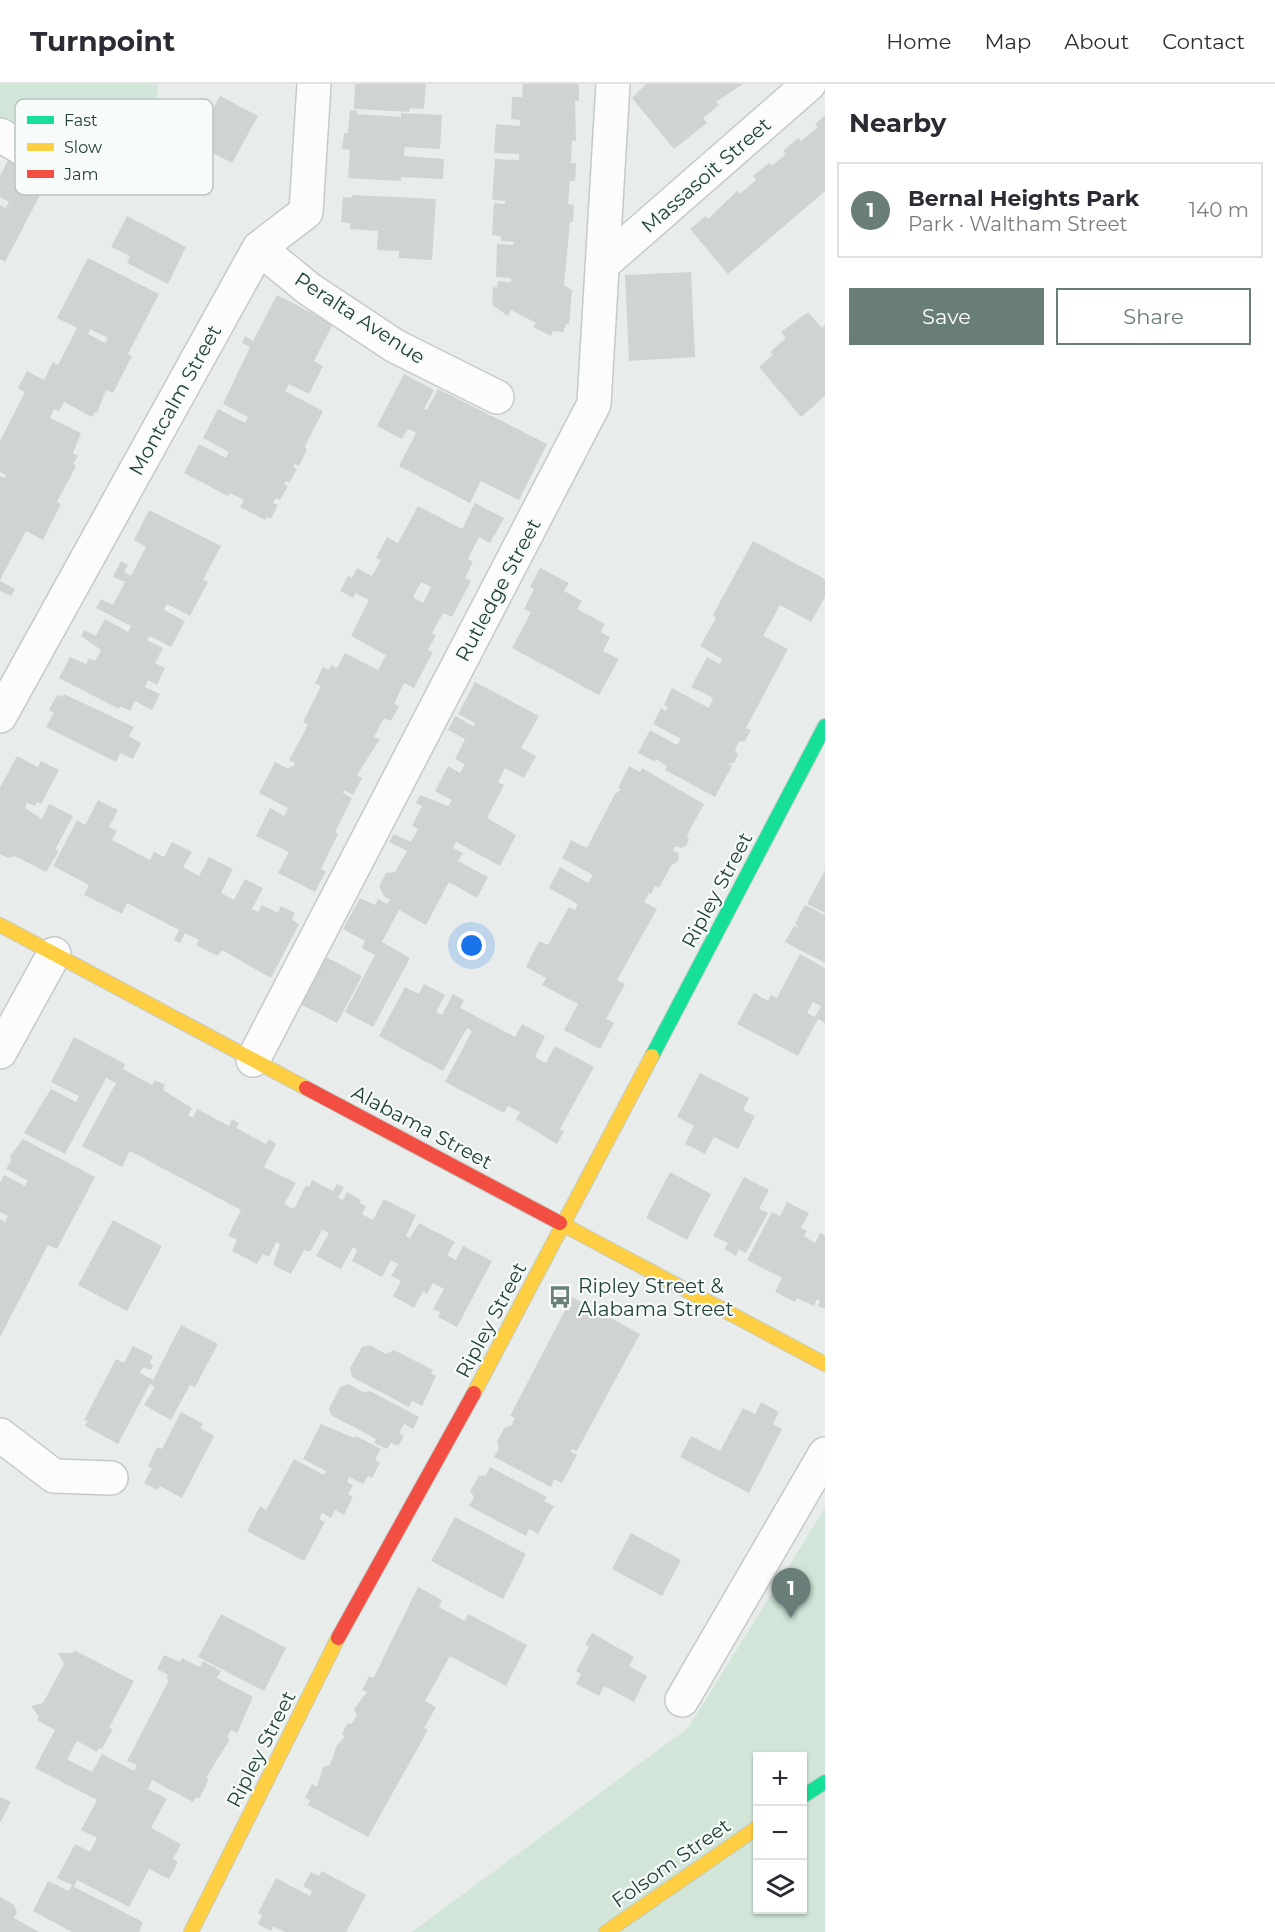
<!DOCTYPE html>
<meta charset="utf-8">
<style>
:root{--surface:#fff;--page:#f7f7f7;--text:#2b2b33;--muted:#7c7c81;--line:#e1e1e2;--accent:#697e78}
body{margin:0;font-family:Montserrat,sans-serif;background:var(--page);color:var(--text)}
.controls{position:absolute;right:18px;bottom:18px;display:grid;overflow:hidden;border-radius:0px;box-shadow:0 2px 4px #0004}
.controls button{width:54px;height:54px;display:grid;place-items:center;padding:0;border:0;border-bottom:2px solid var(--line);background:var(--surface);color:var(--text);font:30px sans-serif}
.you{position:absolute;left:472px;top:862px;width:21px;height:21px;margin:-15px;border:4px solid #fff;border-radius:50%;background:#1a73e8;box-shadow:0 0 0 9px #1a73e833}
.badge{display:grid;place-items:center;width:39px;height:39px;border-radius:50%;background:var(--accent);color:#fff;font-size:20px;font-weight:700}
.pin{position:absolute;translate:-50% -50px;filter:drop-shadow(0 2px 3px #0008)}
.pin::after{content:'';position:absolute;top:32px;width:21px;height:18px;background:inherit;clip-path:polygon(0 0,100% 0,50% 100%)}
.list{margin:0;padding:0;list-style:none}
h2{display:flex;justify-content:space-between;align-items:center;height:78px;margin:0;padding:0 24px;font-size:26px}
h2 small{font-size:20px;font-weight:400;color:var(--muted)}
.list li{display:grid;grid-template-columns:39px 1fr auto;gap:18px;align-items:center;box-sizing:border-box;height:96px;margin:0 12px 12px;padding:0 12px;border:2px solid var(--line);border-radius:0px}
.list b{display:block;font-size:22px;white-space:nowrap}
.list p{margin:0;font-size:20px;white-space:nowrap;color:var(--muted)}
.list em{font-size:20px;font-style:normal;color:var(--muted)}
.actions{display:flex;gap:12px;padding:18px 24px}
.actions a{flex:1;padding:14px 0;border:2px solid var(--accent);border-radius:0px;text-align:center;font-size:21px;color:var(--accent)}
.actions .main{background:var(--accent);color:#fff}
.icon{flex:none;width:33px;height:33px;fill:none;stroke:currentColor;stroke-width:2;stroke-linecap:round;stroke-linejoin:round}
.map{position:relative;flex:none;width:825px;height:1848px;overflow:hidden}
header{display:flex;align-items:center;gap:36px;box-sizing:border-box;height:84px;padding:0 30px;background:var(--surface);border-bottom:2px solid var(--line)}
header strong{font-size:28px}
nav{display:flex;gap:33px;margin-inline-start:auto;font-size:21px}
main{display:flex}
aside{flex:1;background:var(--surface)}
.map>svg:first-child{display:block}
</style>
<header>
<strong>Turnpoint</strong>
<nav><a>Home</a><a>Map</a><a>About</a><a>Contact</a></nav>
</header>
<main>
<div class="map">
<svg width="825" height="1848" viewBox="0 0 825 1848">
<rect width="100%" height="100%" fill="#e8edeb"/>
<path fill="#d1e6d8" fill-rule="evenodd" d="M0,0H158L152,70L129,96L60,79L0,41Z
M825,1424V1848H412L688,1644ZM758,1672H802V1826H758Z"/>
<path fill="#cfd4d2" fill-rule="evenodd" d="M355,0H426L424,25L410,24L409,28L354,25Z
M523,0H579V17L575,16L576,57L572,56L571,79H576L575,97H570L568,120L574,121L573,138H570L564,201L572,206L569,240H566L563,248L553,247L551,252L533,243L536,239L511,226L508,232L492,221L493,203L497,204L498,197L511,198V194L496,193L497,160L513,161L514,158L501,157V152L492,151L494,119L505,120V117L492,116L495,75L519,76V70L494,69L496,40L520,42V36L511,35L512,13H522Z
M646,0H743L716,18L719,21L703,34L707,39L674,65L632,14Z
M220,12L258,32L232,79L194,59Z
M350,26L358,27L357,30L401,33V29L442,31L440,65L405,63L404,72L444,75L443,95L401,93V97L348,94L350,66L342,65L344,49H348Z
M825,31V107L728,190L690,145L706,132L708,135L737,107L740,110L756,96L753,92L769,79L772,82L786,70L783,67L798,54L801,57L818,43L815,40Z
M9,74L49,94L5,178L0,175V121L6,124L9,118L0,113V92Z
M352,111L436,115L432,176L399,174V167L377,166L378,147L350,145V139L341,138L343,113L352,114Z
M127,132L186,163L168,200L127,179L130,172L111,163Z
M88,174L159,210L128,270L132,272L113,309L106,306L97,329L95,328L92,333L64,318L59,327L54,325L50,334L81,349L73,369L78,372L73,380L76,382L57,418L61,420L43,456L26,447L0,496V392L5,394L6,391L0,388V357L25,308L18,304L27,287L44,296L53,278L58,281L77,244L57,234ZM90,245L108,254L105,259L88,250Z
M691,188L695,273L629,277L625,191Z
M277,211L333,240L314,277L323,282L309,310L289,300L285,307L323,327L305,362L307,366L299,382L295,380L293,383L297,385L289,399L286,397L284,400L288,402L280,416L276,414L273,419L278,421L271,435L267,433L265,436L240,423L244,416L230,409L228,412L184,389L199,360L226,374L229,368L203,354L218,325L245,339L248,333L223,320L250,263L242,259L245,252L253,257Z
M808,228L822,244L825,241V312L801,333L759,283L773,271L770,268L786,254L781,248Z
M404,290L434,306L424,325L427,326L438,305L547,360L519,416L481,397L470,419L399,382L416,349L408,345L402,355L377,342Z
M475,419L504,434L490,459L479,453L468,475L473,478L465,494L471,497L452,533L443,529L432,549L436,551L428,566L433,568L414,604L404,599L394,620L399,622L391,637L384,634L374,653L380,655L357,691L362,694L353,711L344,706L343,709L352,714L335,748L338,750L321,785L326,787L315,808L278,789L289,768L256,752L270,724L284,732L288,724L259,709L275,678L289,685L290,682L293,683L295,679L289,676L308,641L303,638L321,602L315,599L323,583L329,586L331,581L337,584L345,569L378,586L386,571L351,552L369,516L355,509L353,514L340,507L348,492L352,494L357,484L372,492L381,476L376,474L387,453L398,459L418,422L462,445ZM421,498L431,503L423,519L413,513Z
M149,426L221,462L203,496L208,498L190,532L167,520L164,526L185,537L171,563L150,552L147,556L163,564L155,579L165,584L157,601L148,596L145,603L160,610L152,626L135,617L130,627L120,622L119,625L59,594L70,573L86,580L89,574L95,577L101,566L81,552L84,546L96,552L105,535L128,548L131,542L96,524L101,515L113,521L125,498L113,493L121,477L128,481L124,488L131,492L146,463L134,456Z
M753,457L825,495V513L811,538L780,521L763,552L788,565L746,644L751,646L745,657L739,658L735,666L738,671L734,679L728,680L732,682L715,713L665,686L667,682L656,675L655,678L638,669L650,646L677,661L681,655L653,640L661,624L666,627L668,623L664,621L672,604L709,624L713,614L691,603L707,573L720,580L722,575L700,562L716,534L713,532L715,527Z
M540,484L569,499L564,507L582,517L577,525L605,540L601,548L610,553L603,567L619,575L599,611L512,564L531,528L524,525L534,505L530,503Z
M0,497L15,505L11,512L0,507Z
M475,598L539,632L521,664L536,672L524,694L505,684L498,698L504,701L487,734L516,751L500,782L456,758L453,764L463,769L458,777L488,793L477,814L449,798L426,841L399,826L382,858L410,874L373,943L345,928L375,871L362,864L365,857L343,845L360,814L375,821L378,815L387,820L390,816L384,812L379,802L386,789L395,788L407,767L389,758L394,750L411,758L418,745L412,742L422,722L416,719L420,711L448,722L452,716L435,707L448,682L460,689L465,680L455,675L465,655L448,646L455,632L473,642L475,639L458,630Z
M64,610L134,643L129,652L141,659L133,675L120,669L116,678L46,643L54,629L49,626L57,611L63,613Z
M17,672L38,683L41,677L59,686L41,720L37,718L35,722L27,719L25,724L42,735L49,720L73,732L55,766L59,767L46,788L15,772L8,774L0,770V704Z
M629,682L640,688L642,684L704,720L687,751L689,756L686,762L681,764L675,762L673,767L678,769L679,776L671,782L659,804L655,802L651,810L649,809L644,818L657,825L617,896L625,900L606,935L614,939L600,965L564,946L578,920L542,901L546,894L526,883L539,857L548,861L569,823L575,826L578,820L549,804L560,783L588,799L593,791L562,774L571,756L587,764L615,710L621,706L618,704Z
M98,716L118,726L109,743L117,747L112,756L150,776L154,768L164,773L172,758L192,768L183,783L199,792L209,773L233,785L221,809L234,816L245,795L263,804L252,825L258,828L262,821L278,829L281,822L295,829L292,836L299,840L271,894L222,866L218,872L196,861L199,856L185,849L180,859L174,856L179,846L127,819L122,830L84,811L89,801L53,782L77,736L85,741Z
M825,786V829L807,820Z
M805,821L825,831V879L785,858L794,842L798,844L795,839Z
M800,870L825,884V939L818,935L798,972L737,940L754,909L768,917L771,911L777,914ZM813,918L821,922L815,933L807,929Z
M326,873L362,892L337,939L300,920Z
M424,900L445,911L436,928L442,931L453,910L464,916L460,924L515,953L522,940L545,952L535,973L546,979L555,962L594,983L560,1045L564,1047L557,1060L516,1035L520,1028L508,1022L504,1029L445,998L472,947L467,944L443,987L379,952L405,903L419,910Z
M74,953L125,980L123,985L152,1001L155,996L165,1001L163,1006L192,1024L188,1031L193,1034L197,1025L229,1042L232,1035L239,1039L236,1044L266,1060L269,1055L276,1060L264,1083L296,1099L284,1120L294,1125L306,1101L309,1103L312,1096L333,1107L337,1100L344,1103L338,1114L343,1116L347,1108L361,1116L359,1119L366,1122L362,1130L373,1136L384,1115L416,1131L406,1152L410,1154L419,1139L455,1158L447,1171L456,1176L463,1162L492,1177L457,1243L438,1233L440,1228L433,1225L444,1205L433,1199L427,1210L423,1207L414,1224L393,1212L401,1197L391,1192L398,1180L391,1176L382,1193L352,1177L357,1166L353,1163L341,1185L316,1172L329,1149L322,1146L310,1168L304,1166L291,1190L273,1181L280,1160L276,1158L269,1173L263,1170L257,1180L232,1167L237,1156L228,1152L241,1126L130,1067L122,1083L82,1062L116,999L106,994L65,1070L24,1049L51,1005L76,1018L79,1012L51,998Z
M700,989L749,1014L743,1026L755,1032L738,1065L714,1053L705,1070L685,1060L694,1042L677,1033Z
M23,1055L95,1093L57,1165L48,1161L0,1253V1135L5,1138L8,1132L0,1128V1099L4,1091L25,1102L28,1097L6,1085L11,1077L10,1072Z
M670,1088L711,1110L687,1156L646,1134Z
M744,1093L769,1106L759,1125L768,1129L746,1169L739,1165L736,1172L724,1165L728,1159L713,1152Z
M787,1118L809,1129L801,1144L807,1147L804,1152L815,1159L820,1149L825,1151V1225L818,1222L820,1217L817,1215L814,1222L797,1214L795,1218L775,1208L782,1194L747,1176L772,1128L780,1132Z
M113,1136L162,1162L127,1227L78,1201Z
M572,1213L640,1250L577,1367L572,1365L571,1368L577,1371L562,1399L554,1395L551,1403L494,1373L499,1364L497,1358L504,1344L511,1342L515,1334L510,1332Z
M181,1241L218,1260L195,1303L190,1301L171,1336L144,1321L155,1303L150,1300L118,1360L85,1342L88,1337L84,1336L116,1275L124,1279L133,1262L153,1272L150,1279L153,1281L151,1286L143,1283L140,1289L153,1296Z
M370,1261L386,1270L394,1266L433,1286L431,1289L436,1292L422,1322L412,1317L409,1323L352,1293L350,1284L362,1263Z
M348,1300L363,1308L370,1307L419,1333L413,1345L404,1340L399,1349L404,1352L398,1362L391,1359L387,1365L374,1359L376,1355L331,1331L329,1325L340,1303Z
M761,1318L779,1328L773,1340L782,1345L749,1409L680,1373L691,1352L720,1367L743,1324L755,1330Z
M181,1328L203,1340L200,1344L214,1352L182,1414L160,1402L157,1406L144,1399L152,1384L148,1382L157,1363L162,1365Z
M321,1340L354,1354L356,1352L381,1365L375,1376L380,1379L372,1394L368,1392L363,1400L349,1393L347,1398L353,1401L348,1410L353,1413L344,1431L335,1426L331,1434L322,1429L319,1435L325,1438L304,1477L247,1447L260,1422L266,1426L294,1375L324,1391L326,1387L303,1375Z
M490,1383L547,1413L544,1417L554,1422L538,1450L529,1445L526,1452L469,1422L474,1413L470,1407L479,1392L486,1391Z
M455,1433L526,1470L503,1515L431,1477Z
M631,1449L681,1476L662,1512L612,1485Z
M418,1503L442,1516L439,1523L465,1537L468,1530L527,1561L506,1602L450,1572L425,1617L436,1623L424,1644L428,1646L368,1753L308,1721L310,1716L305,1714L312,1700L317,1703L323,1683L330,1681L337,1661L345,1653L342,1650L347,1640L352,1639L357,1631L354,1625L367,1608L362,1606L369,1592L373,1594L375,1591Z
M221,1530L286,1564L264,1607L198,1573Z
M592,1549L634,1573L629,1582L647,1592L634,1618L604,1602L599,1612L576,1600L581,1590L576,1587L589,1563L585,1560Z
M74,1566L134,1597L109,1644L113,1645L102,1665L99,1664L97,1668L77,1657L67,1675L92,1688L102,1670L134,1687L137,1681L127,1677L169,1596L166,1594L168,1591L157,1585L164,1571L180,1578L182,1574L200,1583L203,1577L221,1587L217,1594L253,1613L237,1649L231,1646L227,1653L230,1655L206,1694L209,1695L199,1715L196,1713L193,1718L152,1696L148,1705L167,1715L151,1744L181,1760L173,1775L178,1778L169,1795L149,1785L129,1823L77,1796L74,1803L143,1838L139,1848H72L33,1827L48,1797L69,1807L72,1801L57,1794L75,1760L90,1768L97,1754L81,1746L97,1716L35,1684L55,1646L37,1636L39,1633L31,1622L43,1619L64,1580L58,1569H73Z
M0,1713L11,1718L0,1739Z
M322,1787L366,1811L346,1848H285L273,1842L271,1847L258,1840L262,1831L258,1829L276,1794L310,1812L312,1807L303,1802L311,1788L319,1792Z
M0,1813L14,1821L17,1828L14,1834L39,1848H0Z"/>
<g fill="none" stroke-linecap="round" stroke-linejoin="round">
<g stroke="#c5cac8" stroke-width="36">
<path id="street" d="M0,51L52,82
M259,164L309,205L395,262L497,313
M602,181L809,0
M0,632L259,164L306,128L314,0
M0,968L54,870
M253,976L594,320L613,0
M0,1351L54,1392L111,1394
M682,1616L825,1370"/>
</g>
<g stroke="#c3cbc8" stroke-width="16">
<path id="fast" d="M652,972L825,642
M802,1713L825,1698"/>
</g>
<g stroke="#c3cbc8" stroke-width="16">
<path id="slow" d="M0,841L306,1004
M560,1139L825,1280
M474,1309L652,972
M191,1848L338,1554
M606,1848L758,1743"/>
</g>
<g stroke="#c3cbc8" stroke-width="16">
<path id="jam" d="M306,1004L560,1139
M338,1554L474,1309"/>
</g>
<use href="#street" stroke="#fcfcfc" stroke-width="33"/>
<use href="#fast" stroke="#16e098" stroke-width="14"/>
<use href="#slow" stroke="#ffcf43" stroke-width="14"/>
<use href="#jam" stroke="#f24e42" stroke-width="14"/>
</g>
<defs>
<g id="bus-bare" transform="scale(1.8)"><path d="M-5-6H5V4H4V6H2V4H-2V6H-4V4H-5ZM-3.5-4V0h7V-4ZM-3.5 1.2v1.5H-2V1.2ZM2 1.2v1.5H3.5V1.2Z" fill="#697e78" stroke="#f7fbf9" stroke-width="2.5" paint-order="stroke"/></g>
</defs>
<g fill-rule="evenodd">
<use href="#bus-bare" x="560" y="1213"/>
</g>
<g text-anchor="middle" dominant-baseline="central" stroke-width="4.5" stroke-linejoin="round" paint-order="stroke">
<g font-size="20" fill="#24423a" stroke="#f7fbf9">
<text transform="translate(706 91) rotate(-41)">Massasoit Street</text>
<text transform="translate(360 234) rotate(33)">Peralta Avenue</text>
<text transform="translate(175 316) rotate(-61)">Montcalm Street</text>
<text transform="translate(498 506) rotate(-62)">Rutledge Street</text>
<text transform="translate(717 806) rotate(-62)">Ripley Street</text>
<text transform="translate(422 1043) rotate(28)">Alabama Street</text>
<text transform="translate(491 1236) rotate(-62)">Ripley Street</text>
<text transform="translate(261 1665) rotate(-63)">Ripley Street</text>
<text transform="translate(671 1779) rotate(-35)">Folsom Street</text>
</g>
<g font-size="20" fill="#24423a" stroke="#f7fbf9" text-anchor="start">
<text x="578" y="1202">Ripley Street &amp;<tspan x="578" dy="23">Alabama Street</tspan></text>
</g>
</g>
<rect x="15" y="15" width="198" height="96" rx="9" fill="#f7fbf9" stroke="#b8c4c0" stroke-width="1.5"/>
<rect x="27" y="32" width="27" height="8" fill="#16e098"/>
<rect x="27" y="59" width="27" height="8" fill="#ffcf43"/>
<rect x="27" y="86" width="27" height="8" fill="#f24e42"/>
<g font-size="16" fill="#24423a">
<text x="64" y="42">Fast</text>
<text x="64" y="69">Slow</text>
<text x="64" y="96">Jam</text>
</g>
</svg>
<div class="controls">
<button>+</button>
<button>−</button>
<button><svg class="icon" aria-label="layers" viewBox="0 0 24 24"><path d="M12 4l9 5-9 5-9-5zM3 14l9 5 9-5"/></svg></button>
</div>
<div class="you"></div>
<div class="pin badge" style="left:791px;top:1534px">1</div>
</div>
<aside>
<h2>Nearby<small></small></h2>
<ul class="list">
<li><span class="badge">1</span><div><b>Bernal Heights Park</b><p>Park · Waltham Street</p></div><em>140 m</em></li>
</ul>
<div class="actions"><a class="main">Save</a><a>Share</a></div>
</aside>
</main>
